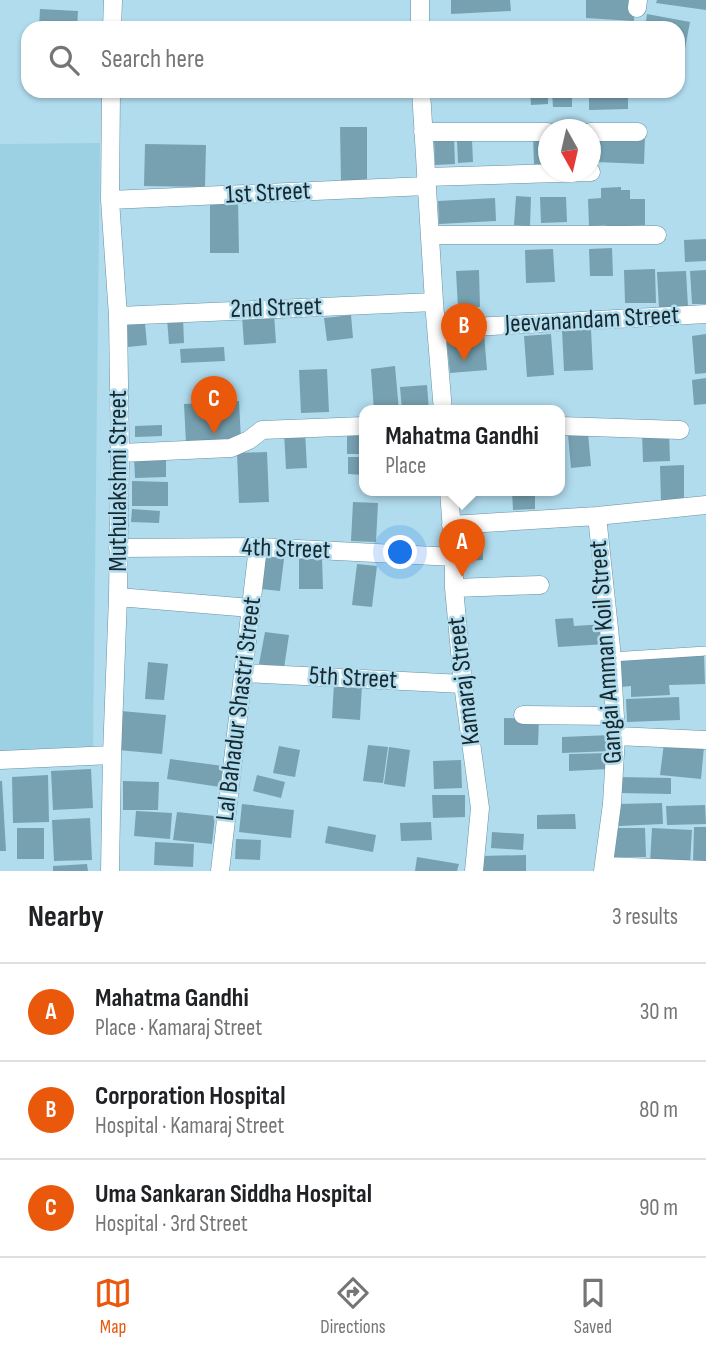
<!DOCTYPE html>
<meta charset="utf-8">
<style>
:root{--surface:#fff;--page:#f2f2f2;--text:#202124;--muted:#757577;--line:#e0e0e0;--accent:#ea580c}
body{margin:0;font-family:"Sofia Sans Condensed",sans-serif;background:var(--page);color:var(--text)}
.compass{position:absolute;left:538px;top:119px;width:63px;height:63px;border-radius:50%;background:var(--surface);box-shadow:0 2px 5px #0004;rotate:172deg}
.you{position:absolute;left:401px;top:553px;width:24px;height:24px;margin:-18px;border:5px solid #fff;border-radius:50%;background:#1a73e8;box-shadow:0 0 0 10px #1a73e833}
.badge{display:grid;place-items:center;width:46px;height:46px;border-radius:50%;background:var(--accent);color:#fff;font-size:23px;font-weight:700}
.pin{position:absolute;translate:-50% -58px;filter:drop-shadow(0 2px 4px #0008)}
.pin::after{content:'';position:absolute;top:37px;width:24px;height:21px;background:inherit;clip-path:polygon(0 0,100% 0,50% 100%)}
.popup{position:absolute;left:359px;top:405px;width:206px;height:91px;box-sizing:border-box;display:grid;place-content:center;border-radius:14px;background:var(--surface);filter:drop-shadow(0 2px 5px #0005);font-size:23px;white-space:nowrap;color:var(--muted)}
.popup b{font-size:26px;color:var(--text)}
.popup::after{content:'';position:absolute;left:50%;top:100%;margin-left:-14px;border:14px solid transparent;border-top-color:var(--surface)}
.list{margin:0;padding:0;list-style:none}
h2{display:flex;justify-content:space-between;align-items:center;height:91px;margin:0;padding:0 28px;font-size:30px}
h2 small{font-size:23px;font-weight:400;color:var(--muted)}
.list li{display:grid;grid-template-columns:46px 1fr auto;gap:21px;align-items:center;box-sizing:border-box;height:98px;padding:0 28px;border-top:2px solid var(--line)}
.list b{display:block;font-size:26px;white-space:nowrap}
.list p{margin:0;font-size:23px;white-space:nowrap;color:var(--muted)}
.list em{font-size:23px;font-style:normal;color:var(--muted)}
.icon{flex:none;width:38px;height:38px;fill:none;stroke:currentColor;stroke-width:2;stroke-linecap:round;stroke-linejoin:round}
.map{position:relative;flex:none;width:706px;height:871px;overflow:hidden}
.search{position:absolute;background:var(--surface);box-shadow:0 2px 5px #0004;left:21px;right:21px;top:21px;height:77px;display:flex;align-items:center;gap:18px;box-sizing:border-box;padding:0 24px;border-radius:21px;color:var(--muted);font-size:26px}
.sheet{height:385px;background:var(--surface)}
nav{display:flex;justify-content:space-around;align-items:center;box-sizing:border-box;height:98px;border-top:2px solid var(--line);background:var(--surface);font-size:19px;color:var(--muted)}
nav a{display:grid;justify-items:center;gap:4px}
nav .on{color:var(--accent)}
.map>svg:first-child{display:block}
</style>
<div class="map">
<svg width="706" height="871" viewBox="0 0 706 871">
<rect width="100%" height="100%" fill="#b1dcee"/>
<path fill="#9cd1e4" d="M100,143L93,747L0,751V144Z"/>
<path fill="#77a1b1" d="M451,0H510L511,11L451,14Z
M586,0H635L634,21L586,18Z
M657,0H706V10L656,3Z
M40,9L78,11L77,28H39Z
M647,14L690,22L684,54L678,53V28H645Z
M530,91H548V104L531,105Z
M552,91H572V107H553Z
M589,91H628V109L589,110Z
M340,127H367V183H341Z
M548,135V164L534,165L533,136Z
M597,135L645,137L644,164L596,162Z
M454,137L455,164L435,165L434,138Z
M472,140L473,162L458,163L457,141Z
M145,144L206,145L205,187L144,186Z
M621,187V190H630V199H645V225L606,227V225L589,226L588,199L601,198V188Z
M516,196L531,197L530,226L514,225Z
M540,197H566L567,222L541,223Z
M238,198L239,253H210V199Z
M495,198L496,221L439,224L438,201Z
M706,239V261L685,262L684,240Z
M612,248L613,276H590L589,249Z
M553,249L555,282L526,283L525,250Z
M655,269L656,303H625L624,270Z
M479,270L480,307L458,308L456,271Z
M706,270V304H692L690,271Z
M686,271L688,307L659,308L657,272Z
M274,314L276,343L244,345L242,316Z
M351,315L353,338L327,341L324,318Z
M183,318L184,343L169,344L167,319Z
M145,323L147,345L128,347L126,325Z
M591,329L593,370L564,371L562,330Z
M484,333L487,370L450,373L446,336Z
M551,334L554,375L527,377L524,336Z
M706,334V373L695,374L692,336Z
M224,347L225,361L181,363L180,349Z
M395,366L399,411H374L371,369Z
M327,369L329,412L301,413L299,370Z
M706,378V404L694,405L692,380Z
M427,385L429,411H402L400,387Z
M239,401L241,440L186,443L184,404Z
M162,425V436L135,437V426Z
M305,431L307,468L286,469L284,432Z
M669,431L670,461L643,462L642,432Z
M364,432V454H347V433Z
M560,433H564V463H560Z
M588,433L591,466L571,468L568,435Z
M267,452L269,502L239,503L237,453Z
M166,455V477L135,478L134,456Z
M348,457H364V475L348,474Z
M684,465V502L661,503L660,466Z
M132,481L168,482V506H132Z
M512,491H535V509L513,510Z
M353,502L378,503L376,542L351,541Z
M132,509L160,511L159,523L131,522Z
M482,531L483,560L463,561L462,532Z
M265,556L284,559L280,591L261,589Z
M322,558L323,589H299V559Z
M357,564L377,566L372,607L352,605Z
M573,618L574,626L605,624L606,644L558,647L555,619Z
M265,632L289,635L284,668L259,664Z
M704,655L705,684L669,685L670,695L631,697V686L621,687L620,659Z
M148,662L168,664L164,700L145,699Z
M334,683L362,685L360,720L332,718Z
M679,697L680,720L627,722L626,699Z
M121,711L166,715L162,754L118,750Z
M504,718L539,719L538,745H504Z
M612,735V751L562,753V737Z
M664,743L704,747L701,779L660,775Z
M368,745L388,747L383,783L363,781Z
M279,746L300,750L295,777L273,773Z
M389,747L410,750L405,787L384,784Z
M608,753L609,769L569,771V754Z
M170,759L223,766L220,787L167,779Z
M461,760L462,788L434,789L433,761Z
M91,769L93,808L53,810L51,771Z
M48,775L49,822L13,823L12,777Z
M257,775L285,782L281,798L253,791Z
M619,777L671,778V794L619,793Z
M0,781H2L6,851H0Z
M123,781L159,782L158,810H123Z
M432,795H465V817L433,818Z
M662,803L663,824L619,826L618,804Z
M242,804L294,810L291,838L239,832Z
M705,805L706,824L667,825L666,806Z
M136,811L172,813L170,839L134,836Z
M177,812L215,816L212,844L173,840Z
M575,814L576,829H537V815Z
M90,818L92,860L54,861L52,820Z
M431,822L432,840L401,841L400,823Z
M328,826L376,835L373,852L325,843Z
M694,827H706V863H693Z
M17,828H44V859H17Z
M614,828H645L646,857H614Z
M652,828L692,830L690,865L650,863Z
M492,832L524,834L523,850L491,848Z
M236,839L261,840L260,860L235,859Z
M155,842L194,844L193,867L154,865Z
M526,855V871H481V856Z
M417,857L459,864L457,871H415Z
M87,864L88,871H53V866Z"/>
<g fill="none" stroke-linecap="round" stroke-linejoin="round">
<g stroke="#6892a2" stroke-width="10">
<path id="service" d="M611,657L706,651"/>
</g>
<g stroke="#6892a2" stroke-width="19">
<path id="minor" d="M420,0V28
M637,8L638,0
M112,28L113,0
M421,91L434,302L443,411
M423,132H548
M590,132H638
M426,177L591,172
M110,200L426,186
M430,235H657
M118,316L434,302
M437,329L706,314
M560,426L680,430
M120,453L231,448L249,440L262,430L364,426
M449,491L454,557V588L463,684L480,808L474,871
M597,516L611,648L616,736L612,804L603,871
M451,525L597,516L706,505
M118,548L258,547L454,557
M454,588L540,585
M118,597L251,608
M243,673L463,684
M523,715L615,716
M616,736L706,740
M0,760L112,755
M604,866L706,870
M110,871L112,755L118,597L120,453L118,316L110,200L111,91
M220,871L258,547"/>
</g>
<use href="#service" stroke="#fff" stroke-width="9"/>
<use href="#minor" stroke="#fff" stroke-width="18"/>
</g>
<g text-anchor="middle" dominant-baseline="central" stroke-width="5" stroke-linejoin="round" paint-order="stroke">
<g font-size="26" fill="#17282e" stroke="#b1dcee">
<text transform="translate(268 193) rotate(-3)">1st Street</text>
<text transform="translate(276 308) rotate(-2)">2nd Street</text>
<text transform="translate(592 320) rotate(-3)">Jeevanandam Street</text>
<text transform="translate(118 481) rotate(-90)">Muthulakshmi Street</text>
<text transform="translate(286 549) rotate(2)">4th Street</text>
<text transform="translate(606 652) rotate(-94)">Gangai Amman Koil Street</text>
<text transform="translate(353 678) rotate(3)">5th Street</text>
<text transform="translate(464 681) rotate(-97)">Kamaraj Street</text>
<text transform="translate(239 709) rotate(-83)">Lal Bahadur Shastri Street</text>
</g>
</g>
</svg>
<svg class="compass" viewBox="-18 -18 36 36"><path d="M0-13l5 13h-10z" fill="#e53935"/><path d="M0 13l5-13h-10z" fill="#757577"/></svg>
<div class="you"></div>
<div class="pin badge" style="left:462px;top:577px">A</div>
<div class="popup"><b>Mahatma Gandhi</b>Place</div>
<div class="pin badge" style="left:464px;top:361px">B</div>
<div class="pin badge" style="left:214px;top:434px">C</div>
<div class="search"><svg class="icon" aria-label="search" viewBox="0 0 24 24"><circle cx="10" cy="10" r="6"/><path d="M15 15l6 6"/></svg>Search here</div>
</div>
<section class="sheet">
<h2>Nearby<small>3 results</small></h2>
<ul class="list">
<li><span class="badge">A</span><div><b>Mahatma Gandhi</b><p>Place · Kamaraj Street</p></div><em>30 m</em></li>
<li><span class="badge">B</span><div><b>Corporation Hospital</b><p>Hospital · Kamaraj Street</p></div><em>80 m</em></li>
<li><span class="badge">C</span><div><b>Uma Sankaran Siddha Hospital</b><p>Hospital · 3rd Street</p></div><em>90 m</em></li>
</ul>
</section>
<nav>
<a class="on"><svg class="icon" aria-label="map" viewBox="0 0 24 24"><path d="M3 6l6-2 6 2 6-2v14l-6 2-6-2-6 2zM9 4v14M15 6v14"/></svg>Map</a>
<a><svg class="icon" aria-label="directions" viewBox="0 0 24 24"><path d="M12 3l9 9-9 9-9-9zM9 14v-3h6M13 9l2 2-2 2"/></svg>Directions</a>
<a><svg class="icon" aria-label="saved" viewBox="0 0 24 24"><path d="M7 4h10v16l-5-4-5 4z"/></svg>Saved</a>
</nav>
